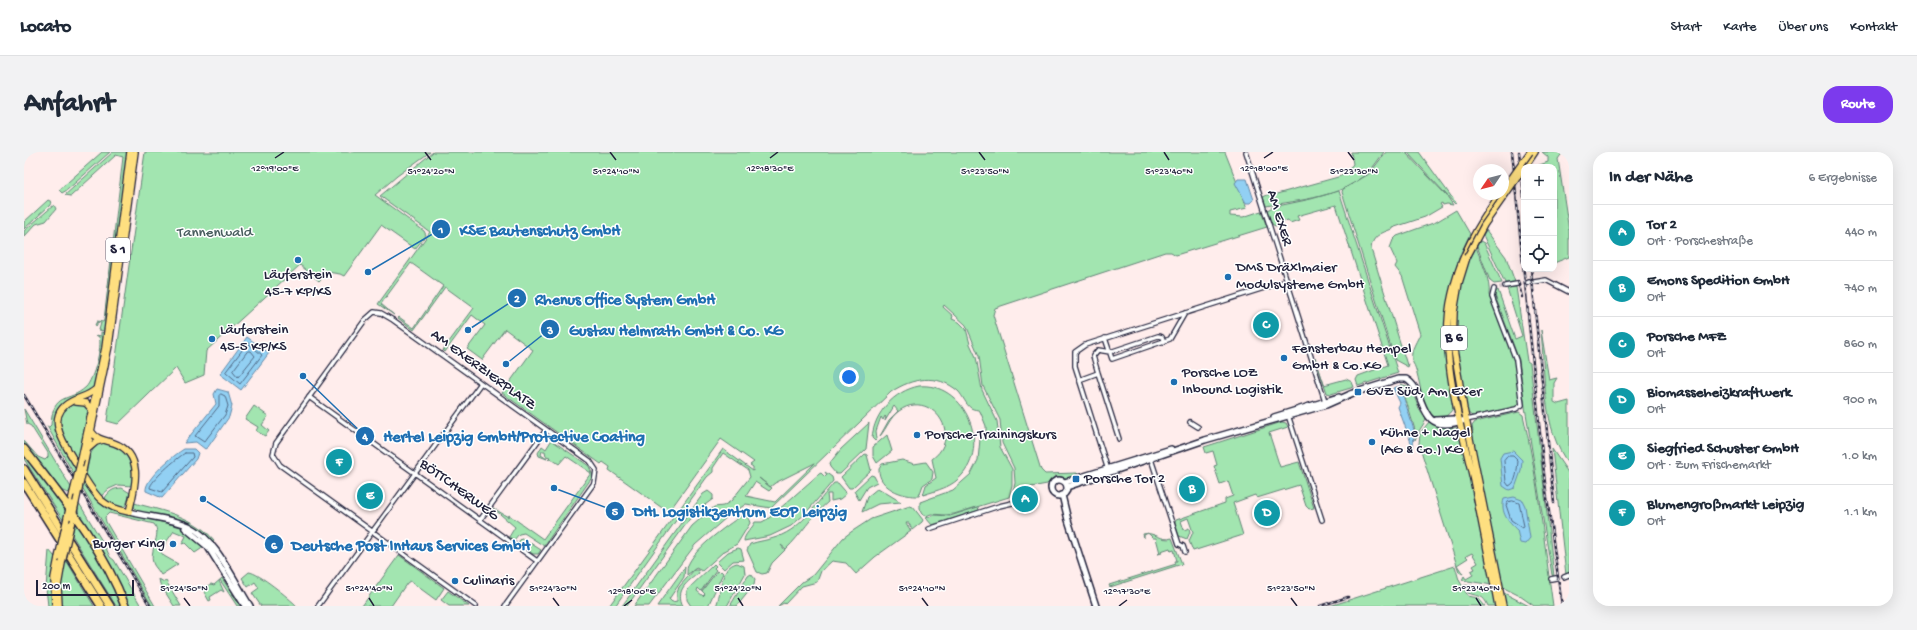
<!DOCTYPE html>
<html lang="de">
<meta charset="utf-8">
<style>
:root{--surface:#fff;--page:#f2f2f3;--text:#1f2937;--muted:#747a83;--line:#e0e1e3;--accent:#7c3aed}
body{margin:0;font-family:"Gochi Hand",sans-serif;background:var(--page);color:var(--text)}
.controls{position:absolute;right:12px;top:12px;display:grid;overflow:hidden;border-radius:8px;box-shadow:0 4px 16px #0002}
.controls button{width:36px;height:36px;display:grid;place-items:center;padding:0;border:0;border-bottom:1px solid var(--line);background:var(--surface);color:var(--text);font:20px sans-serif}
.compass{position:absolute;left:1449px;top:12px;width:36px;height:36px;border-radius:50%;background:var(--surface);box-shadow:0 4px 16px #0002;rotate:235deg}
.scale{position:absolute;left:12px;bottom:10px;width:98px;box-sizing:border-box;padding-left:4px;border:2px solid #22223b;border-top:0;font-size:11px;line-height:14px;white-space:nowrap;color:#22223b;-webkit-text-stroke:3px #fff;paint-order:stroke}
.you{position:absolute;left:825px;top:225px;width:14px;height:14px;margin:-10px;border:3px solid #fff;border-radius:50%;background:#1a73e8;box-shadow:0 0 0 6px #1a73e833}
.badge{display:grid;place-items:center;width:26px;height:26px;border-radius:50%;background:var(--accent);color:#fff;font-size:13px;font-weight:700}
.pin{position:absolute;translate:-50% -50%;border:2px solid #fff;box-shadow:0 1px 4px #0006}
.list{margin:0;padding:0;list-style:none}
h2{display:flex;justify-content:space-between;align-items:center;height:52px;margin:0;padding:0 16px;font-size:17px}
h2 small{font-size:13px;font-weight:400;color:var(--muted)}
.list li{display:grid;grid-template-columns:26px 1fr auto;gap:12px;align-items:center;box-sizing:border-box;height:56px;padding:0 16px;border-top:1px solid var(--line)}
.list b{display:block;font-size:15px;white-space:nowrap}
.list p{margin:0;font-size:13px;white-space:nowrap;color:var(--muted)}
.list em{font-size:13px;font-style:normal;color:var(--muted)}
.icon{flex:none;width:22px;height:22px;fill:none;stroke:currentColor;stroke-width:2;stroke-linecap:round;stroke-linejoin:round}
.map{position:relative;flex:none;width:1545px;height:454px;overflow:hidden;border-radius:16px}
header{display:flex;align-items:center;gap:24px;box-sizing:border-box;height:56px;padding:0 20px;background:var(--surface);border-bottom:1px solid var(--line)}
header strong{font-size:19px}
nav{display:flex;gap:22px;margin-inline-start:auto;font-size:14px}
.intro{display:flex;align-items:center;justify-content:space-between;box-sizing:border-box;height:96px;padding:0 24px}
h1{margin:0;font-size:28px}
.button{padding:10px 18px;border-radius:16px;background:var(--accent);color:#fff;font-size:14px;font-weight:700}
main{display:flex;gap:24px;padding:0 24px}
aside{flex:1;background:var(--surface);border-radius:16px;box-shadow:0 4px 16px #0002}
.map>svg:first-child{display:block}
</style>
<header>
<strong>Locato</strong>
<nav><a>Start</a><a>Karte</a><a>Über uns</a><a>Kontakt</a></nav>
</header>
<div class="intro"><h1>Anfahrt</h1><a class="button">Route</a></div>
<main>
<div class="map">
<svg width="1545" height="454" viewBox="0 0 1545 454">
<rect width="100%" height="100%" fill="#ffedec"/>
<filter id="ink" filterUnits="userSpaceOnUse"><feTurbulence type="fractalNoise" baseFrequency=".025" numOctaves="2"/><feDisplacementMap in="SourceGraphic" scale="8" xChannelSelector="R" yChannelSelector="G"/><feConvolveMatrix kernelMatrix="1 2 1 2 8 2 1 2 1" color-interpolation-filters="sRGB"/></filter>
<g filter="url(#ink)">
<path fill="#a2e5b0" stroke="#628476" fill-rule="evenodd" d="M78,0H86L43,38L38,41L35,38Z
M89,0H104L80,179L75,178L77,171L73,170V174L71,173L73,169L79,170L80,168L99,5L92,3L47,44L41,43Z
M121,0H406L373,24L351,43L400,79L402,83L391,97L357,73L320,124L316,122L303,120L295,129L276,113L182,199L180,223L161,231L152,216L94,272L83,269Z
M409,0H1201L1223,56L1206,60V64L1219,65L1237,59L1243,75L1152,103L1147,100H1141L971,156L969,163L1017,318L1021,322L1053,321L1054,323L1043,326L1031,324L1023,332L1007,335L1004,338V336L1001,337V340L1000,337L992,340V342L988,344L991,331L990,316L978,291L976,268L959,234L955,204L942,173L920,153L919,155L929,164L928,167L935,170L942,177L946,192L952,205L958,238L973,269L976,295L988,317V333L985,345L930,362L921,363L907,362L902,364C895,363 896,356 896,350L929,338L947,322L954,308L956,287L962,279V274L956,259C953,257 950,258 947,256C942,253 939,244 934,239C913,221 888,226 867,240L747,356L722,352L703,365L671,393L625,454H610L668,374L690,355L699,354L707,349L726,325L724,318L699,301L689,316V320L683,325L591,454H585L699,297L729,319V315L726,313L730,310L697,287L646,358H641L585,318L586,315L579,310L577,312L478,241L509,198L481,177L458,208L443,197L461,173L448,163L421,200L419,198L450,156L421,135L390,178L374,166L375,165L390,176L419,134L387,111L357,152L370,163L354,152L406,80L356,44ZM791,311L751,350L722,344L731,330L745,339L748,336L735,326L746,335L751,331Z
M1327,0H1360C1355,7 1350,14 1345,20C1319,45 1276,48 1242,54L1239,45L1248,41L1249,43L1314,25L1321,22L1329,12Z
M1362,0H1381L1423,44L1429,53L1423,52L1419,53L1418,51L1416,52L1418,55L1401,65L1368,76V77C1357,81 1348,84 1347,97L1383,213L1385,212L1384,215L1371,208L1318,40L1319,37L1345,22Z
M1383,0H1395L1432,51L1431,52Z
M1518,0H1539L1534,7L1545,79V105L1530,111V15H1510L1524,10V5Z
M1315,39L1374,221L1334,234L1332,228L1334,224L1364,213L1312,53L1273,64L1275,68L1266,71L1264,68L1254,71L1255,73L1251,74L1248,72L1243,58L1249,55L1287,47Z
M24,48L28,50L25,54L0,77V70Z
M30,53L32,57L22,69L12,72L0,85V79Z
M1432,58L1446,82L1435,105L1423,154L1429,256C1427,260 1424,263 1420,265C1397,273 1397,222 1389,211C1385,200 1391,193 1396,182L1378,124L1371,115L1373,111L1366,96L1369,88L1373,84L1412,70Z
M1462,78L1482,105L1491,130L1481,131L1459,83Z
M1456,89L1460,91L1478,131L1470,132L1466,129L1453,94Z
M1452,95C1457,109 1467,128 1465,143L1490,208L1496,250L1491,256L1448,264L1443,260C1432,201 1421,152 1452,95Z
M1492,135L1503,209L1506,211L1530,424L1528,423L1501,255L1495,208L1470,141L1474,138L1491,187L1498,184L1483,136Z
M1517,178L1525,228L1533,226L1530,231V250L1534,252L1545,249V312C1518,279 1521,220 1517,178Z
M77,180L80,181L77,203L69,236L32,264C27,283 43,300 53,316L51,324L23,274L25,275L27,273C29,239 45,251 62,235C69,228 79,194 75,185L72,183L77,184Z
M1291,205L1300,233L1322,227L1328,230L1330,235L1307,242L1303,241Z
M1377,232L1387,236L1395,257L1402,268L1395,279L1391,288V278Z
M895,234C939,230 966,289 939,322C929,335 914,338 899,343L902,333L912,326L908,307C941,283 906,236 875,259C866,265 863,276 856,284L865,268L874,259L870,254L861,269L862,265L861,264L859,268L857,265L852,279L853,287L851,289L848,286C850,261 870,239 895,234Z
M57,252L65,259L57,294L53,307C42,290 21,254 57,252Z
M230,254L244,264L238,273L245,279L241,284L232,279L234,275L221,267Z
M0,257L48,337L44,341L36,338L0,293V289L14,305L21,308L24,305V301L7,274L3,272Z
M1495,260L1499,263C1514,325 1520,391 1529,454H1510L1496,444L1478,435L1447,280L1449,279L1448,274L1451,270Z
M1258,270L1262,271L1264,275L1245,281L1256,315L1275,310L1290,356L1285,357L1282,354L1275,333L1233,346L1231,343L1209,351L1219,383L1169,399L1165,389L1169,380L1164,366L1157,369L1160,378L1165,376L1166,380L1163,387L1155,384L1151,371L1152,368L1201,351V347L1209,344L1204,329L1196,332L1190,314L1193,313L1189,299L1182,301L1180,295Z
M1405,270L1414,275L1432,276L1436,284H1437L1468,433L1438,428L1440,424L1442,427L1449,423L1447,419L1451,417L1449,414L1454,411L1448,401L1442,404L1444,406L1433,413L1439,422L1435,420L1395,292L1396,281Z
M845,271L842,297L816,322H812L806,315L805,312L817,297Z
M863,283L868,299L853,311L849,304V295Z
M526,287L565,314L569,324L520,394L500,381L495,382L490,388L485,385L491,375L469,356L484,365L485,363L519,387L567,321L542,304L535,312L526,306L524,307L526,305L522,304L521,299H518L517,303L523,307L515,304L514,301L518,294L522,297L527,289Z
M79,290C104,298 110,308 108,334L94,333L85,337L76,345L62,323C65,309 65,295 79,290Z
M1528,297L1545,322V422L1542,423Z
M0,302L42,355L39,368L0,307Z
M841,302L843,303L847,318L828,336H825L817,325Z
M878,308L890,312L902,310L909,320L908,327L899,333L895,344C879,345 854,336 855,317L858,312Z
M801,320L808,325L809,329L781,362L767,374L746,384L720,389C720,382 728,377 731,370H738L745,366L795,322L797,321L801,325L803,323Z
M847,323L850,324L853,330L843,335L835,348L830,339Z
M59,328L71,347L83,356L157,375L179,394L177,397L171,401L161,391L158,392L162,384L150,379L136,399L140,404L154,412L137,423C135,419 131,415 130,413C123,400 139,383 130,372L85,361L81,365L82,370L131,454H128L58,335Z
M810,331H814L821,339L822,342L816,347L807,349V342H803L804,350C787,364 777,383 762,397L757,393L761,398L748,411L743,421L738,422L733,420L723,398L726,392C735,389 745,388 753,385C780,375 792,351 810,331Z
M98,336L106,341C101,360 99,358 82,349L81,346C85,339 90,336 98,336Z
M854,336L877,350L854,352L838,360L843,345Z
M684,339L689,343V347L670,361L603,454H598L679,342Z
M55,351L81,394L86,405L90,408L117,454H104L56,366L54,358Z
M110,351C139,359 170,364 190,388L188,391L174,378L114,359L110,355Z
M886,354L889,355L899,368L898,370L888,378L885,371H882L887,379L851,405L832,422L822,411L808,409L797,419L793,430L778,434L761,452L760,451L754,454L778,430L789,423L819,386L827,380L847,367Z
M954,355L955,358L908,373L902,366L910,363L926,364Z
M717,364L724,365L726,371L713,392L699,400L678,419L672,416L663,423C663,419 663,414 665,411C673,395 702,374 717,364Z
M51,370L87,427L98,454H92L48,383Z
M1124,381L1120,383V386L1119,382C1130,379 1138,390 1148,386L1158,412L1086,435L1085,433L1152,412L1151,409H1153L1150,398L1147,399L1146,396L1137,399L1138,401L1134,402L1136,401L1132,386H1129Z
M497,387H500L517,398L514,402H509L493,391Z
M714,396L717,397L720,408L709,409L700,417L693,410L704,400Z
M25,398L31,405L28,431V454H24L22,436Z
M375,403L420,436L412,448L386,429L383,431L367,454H338Z
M42,408L70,454H38L37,431Z
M713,411L720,414L721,422L703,454H692C698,441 695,415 713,411Z
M690,412L692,414L690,416L692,418L677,439L674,436L673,439L679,444L681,442L678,439L693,419L695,421L697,419L699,421L684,454H667L663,448V438Z
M1431,414L1435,428L1444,444L1454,446L1461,454H1306Z
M661,415L660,425L645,447L648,450L653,449V441L655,435L670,418H674L675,421C663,430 651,438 659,454H633Z
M225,420C235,421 265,446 273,454H237L228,441L235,436L231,430L224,435L218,426Z
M727,422L731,427L730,433L713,454H706L724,424Z
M198,426L216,454H213L196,428L195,429L200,440L197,438L186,445L187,448L185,449L180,440L182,438L181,435L187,432L190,433Z
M135,427L140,430L142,429L157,454H150L136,432Z
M1440,433L1469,437L1473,454H1464C1459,442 1455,445 1444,441Z
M424,439L445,454H425L417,448Z
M1478,440L1505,454H1481Z"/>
<path fill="#92d0f3" stroke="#658aa9" d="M1214,27H1223L1230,48L1227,51H1222L1211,31Z
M223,185L245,201L217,238L196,222Z
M1376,234L1390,278L1389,296L1374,255L1376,251L1369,236Z
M193,237L204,240L208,254L205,265L184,295L181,297L172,290L160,291L192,252L190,242Z
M160,297H170L174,301L172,307L138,346L122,339C120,327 150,303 160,297Z
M1489,299L1498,308L1497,319L1491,336L1485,338L1479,334L1476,306L1479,301Z
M1490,345L1498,348L1501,354L1506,386L1501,392L1496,391L1493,378C1484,370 1476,360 1480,347Z"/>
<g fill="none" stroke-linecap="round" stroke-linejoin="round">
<path stroke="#4f6885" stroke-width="1" d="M224,191L238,203L216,232L202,220Z
M224,199H227L231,204L214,225L209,219Z
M197,242L201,244L204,254L201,263L180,290L171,284L195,254V244Z
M161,301H168L169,305L138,340L126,336C126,329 153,306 161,301Z
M1484,304H1489L1494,309C1493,317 1493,331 1485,334L1482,330L1480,309Z
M1489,349L1495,351L1500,374L1499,376L1487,368L1482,353L1484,350Z"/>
<path stroke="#d3c4c9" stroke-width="3.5" stroke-dasharray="3.5 2" stroke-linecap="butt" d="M1493,132L1503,131
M1470,137L1481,134
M999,345L1001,344
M1001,353L1003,352
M1532,426L1540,425"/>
<g stroke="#22223b" stroke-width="6">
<path id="street" d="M1222,0L1302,252
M1510,130L1522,128L1545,140
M1503,131L1505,130
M1481,134L1493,132
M1081,186L1088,207L1146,187L1161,161
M1074,221L1069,204L1074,198L1086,200L1134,184L1138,185L1140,190
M1055,228L1074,221L1095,287
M285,245L513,409
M1264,263L1298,368
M1442,268L1492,257L1498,253L1492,208L1468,145L1470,137
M1166,270L1174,275
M1126,304L1155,392L1159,394L1161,400
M1084,318L1051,214V200L1061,193L1262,129
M456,368L522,278
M905,377L975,354L988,351
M1540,425L1545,423
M1527,427L1532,426
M294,454L457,231
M452,454L256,313L249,302L252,291L341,168L350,160L357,161L369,168L566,309L572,318L570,331L481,454"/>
</g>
<g stroke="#22223b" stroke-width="8">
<path id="secondary" d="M1326,242L1374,227H1382C1403,239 1393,279 1430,271C1434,270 1438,269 1442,268
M1250,265L1315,245
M1412,268L1430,267L1436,269
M1027 336a8 8 0 1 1 16 0a8 8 0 1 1-16 0Z
M1041,330L1147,297
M1043,335L1181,288L1302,253L1329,241
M1038,343L1044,368L1072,454
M105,360C124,365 147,366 165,374C192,387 210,429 226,454
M161,376L184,395L221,454"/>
</g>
<g stroke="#22223b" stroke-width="8">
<path id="primary" d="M1501,15L1511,0
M1443,105L1435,131L1430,160L1429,192L1440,257L1476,435
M52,250L62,251L68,258
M65,296L72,290L79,288
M57,308L81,196L106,0
M53,313C42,294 18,264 48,249C58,244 65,244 73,236
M59,318L85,194L111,0
M60,325C73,346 79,355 105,360C111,336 121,302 90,291C82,288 73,288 68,280
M43,366L49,341
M47,372L52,350
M1470,433C1463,398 1456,362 1449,327C1436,270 1414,199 1428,142C1437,102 1453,75 1476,42
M1471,438L1474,454
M1476,439L1479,454
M31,454L30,426L34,406
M35,454L34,434L38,411"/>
</g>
<g stroke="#22223b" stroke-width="10">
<path id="highway" d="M0,297C38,346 79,395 101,454
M0,317L38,378
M0,331L36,388
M45,389L86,454
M43,400L77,454"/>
</g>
<use href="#street" stroke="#fff" stroke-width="3.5"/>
<use href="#secondary" stroke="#fff" stroke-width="5"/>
<use href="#primary" stroke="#fedf80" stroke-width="5.5"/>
<use href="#highway" stroke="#fedf80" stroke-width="7"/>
<g stroke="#22223b" stroke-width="2.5">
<path id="rail" d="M1488,0L1490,18
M1495,0L1496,9
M1498,23L1500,45
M1491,32L1521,331L1538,454
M1507,117L1530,351
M1494,129L1498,145
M0,243L126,454
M1296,454L1324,445"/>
</g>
<use href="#rail" stroke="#fff" stroke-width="1" stroke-dasharray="3" stroke-linecap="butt"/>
<g stroke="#22223b" stroke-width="8" stroke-linecap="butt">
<path id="primary-bridge" d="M1479,38L1506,0
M1443,105L1460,73L1500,16
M49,341L57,308
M52,350L59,318
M34,406L43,366
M38,411L47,372"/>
</g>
<use href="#primary-bridge" stroke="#fedf80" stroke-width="5.5"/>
</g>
</g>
<path fill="none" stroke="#22223b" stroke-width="1.5" d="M401,0L407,8M586,0L592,8M955,0L961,8M1140,0L1145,8M1324,0L1330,8M251,6L260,0M746,6L754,0M1240,6L1249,0M160,446L166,454M345,446L350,454M529,446L535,454M714,446L719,454M898,446L904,454M1267,446L1273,454M1452,446L1457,454M600,454L608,448M1095,454L1103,448"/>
<g fill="#1f6fb2" stroke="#fff" stroke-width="1.5">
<circle cx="274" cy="108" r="4"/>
<circle cx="1204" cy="125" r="4"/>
<circle cx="188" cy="187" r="4"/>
<circle cx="1260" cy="206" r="4"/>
<circle cx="1150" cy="230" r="4"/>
<rect x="1330" y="236" width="8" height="8" rx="2"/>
<circle cx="893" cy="283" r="4"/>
<circle cx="1348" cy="290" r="4"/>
<rect x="1048" y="323" width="8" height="8" rx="2"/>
<circle cx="149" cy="392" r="4"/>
<circle cx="431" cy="429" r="4"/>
</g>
<g text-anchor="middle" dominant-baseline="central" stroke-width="3" stroke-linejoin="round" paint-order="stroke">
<g fill="#fff" stroke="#646476" stroke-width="1">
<rect x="82" y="86" width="24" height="24" rx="3"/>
<rect x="1417" y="174" width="26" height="24" rx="3"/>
</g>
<g font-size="14" font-weight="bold" fill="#22223b">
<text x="94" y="98">S 1</text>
<text x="1430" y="186">B 6</text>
</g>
<g font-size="15" fill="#22223b" stroke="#fff">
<text transform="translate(1255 66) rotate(73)">AM EXER</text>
<text transform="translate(459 218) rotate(36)">AM EXERZIERPLATZ</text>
<text transform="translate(435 338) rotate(36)">BÖTTCHERWEG</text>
</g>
<g font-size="15" fill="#485c5e" stroke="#fff">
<text x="191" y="81">Tannenwald</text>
</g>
<g font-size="15" fill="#22223b" stroke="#fff" text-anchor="start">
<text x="1212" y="116">DMS Dräxlmaier<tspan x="1212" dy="17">Modulsysteme GmbH</tspan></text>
<text x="274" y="123" text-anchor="middle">Läuferstein<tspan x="274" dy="17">45-7 KP/KS</tspan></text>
<text x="196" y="178">Läuferstein<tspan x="196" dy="17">45-5 KP/KS</tspan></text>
<text x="1268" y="197">Fensterbau Hempel<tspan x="1268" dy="17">GmbH &amp; Co.KG</tspan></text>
<text x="1158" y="221">Porsche LOZ<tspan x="1158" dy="17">Inbound Logistik</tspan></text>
<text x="1342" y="240">GVZ Süd, Am Exer</text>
<text x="1356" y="281">Kühne + Nagel<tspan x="1356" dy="17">(AG &amp; Co.) KG</tspan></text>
<text x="901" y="283">Porsche-Trainingskurs</text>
<text x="1060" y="327">Porsche Tor 2</text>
<text x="141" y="392" text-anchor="end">Burger King</text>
<text x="439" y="429">Culinaris</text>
</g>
</g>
<g font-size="10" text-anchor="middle" fill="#22223b" stroke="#fff" stroke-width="3" stroke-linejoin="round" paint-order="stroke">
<text x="746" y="19">12°18'30"E</text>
<text x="1240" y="19">12°18'00"E</text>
<text x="251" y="19">12°19'00"E</text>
<text x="1145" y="22">51°23'40"N</text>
<text x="1330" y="22">51°23'30"N</text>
<text x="407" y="22">51°24'20"N</text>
<text x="592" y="22">51°24'10"N</text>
<text x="961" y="22">51°23'50"N</text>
<text x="160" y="439">51°24'50"N</text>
<text x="345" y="439">51°24'40"N</text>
<text x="529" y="439">51°24'30"N</text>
<text x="714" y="439">51°24'20"N</text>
<text x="898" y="439">51°24'10"N</text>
<text x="1267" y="439">51°23'50"N</text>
<text x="1452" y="439">51°23'40"N</text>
<text x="608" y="442">12°18'00"E</text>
<text x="1103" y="442">12°17'30"E</text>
</g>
<path fill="none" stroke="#1f6fb2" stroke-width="1.5" d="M344 120L417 77M444 178L493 146M482 212L526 177M279 224L341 284M530 336L591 359M179 347L250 392"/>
<g fill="#1f6fb2" stroke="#fff" stroke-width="1.5">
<circle cx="344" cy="120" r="4"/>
<circle cx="444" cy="178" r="4"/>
<circle cx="482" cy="212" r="4"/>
<circle cx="279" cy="224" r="4"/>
<circle cx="530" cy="336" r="4"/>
<circle cx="179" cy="347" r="4"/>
<circle cx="417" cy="77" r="10"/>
<circle cx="493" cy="146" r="10"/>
<circle cx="526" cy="177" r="10"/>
<circle cx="341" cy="284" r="10"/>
<circle cx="591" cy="359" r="10"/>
<circle cx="250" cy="392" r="10"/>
</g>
<g font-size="12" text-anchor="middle" font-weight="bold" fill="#fff">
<text x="417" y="81">1</text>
<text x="493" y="150">2</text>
<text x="526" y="182">3</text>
<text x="341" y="288">4</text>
<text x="591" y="363">5</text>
<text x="250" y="397">6</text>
</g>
<g font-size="16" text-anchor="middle" font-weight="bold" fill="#1f6fb2" stroke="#fff" stroke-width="3" stroke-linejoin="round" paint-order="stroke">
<text x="516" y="83">KSE Bautenschutz GmbH</text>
<text x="601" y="152">Rhenus Office System GmbH</text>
<text x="652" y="183">Gustav Helmrath GmbH &amp; Co. KG</text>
<text x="490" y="289">Hertel Leipzig GmbH/Protective Coating</text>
<text x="716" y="364">DHL Logistikzentrum EOP Leipzig</text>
<text x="387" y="398">Deutsche Post InHaus Services GmbH</text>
</g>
</svg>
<div class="controls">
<button>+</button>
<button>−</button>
<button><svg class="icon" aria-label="locate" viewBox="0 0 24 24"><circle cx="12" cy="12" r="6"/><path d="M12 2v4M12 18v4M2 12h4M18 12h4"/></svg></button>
</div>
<svg class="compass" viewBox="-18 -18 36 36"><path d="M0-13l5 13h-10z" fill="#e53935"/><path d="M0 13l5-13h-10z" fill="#747a83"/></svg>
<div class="scale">200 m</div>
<div class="you"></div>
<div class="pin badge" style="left:1001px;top:347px;background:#0f9aa8">A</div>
<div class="pin badge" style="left:1168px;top:337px;background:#0f9aa8">B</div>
<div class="pin badge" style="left:1242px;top:173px;background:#0f9aa8">C</div>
<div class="pin badge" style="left:1243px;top:361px;background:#0f9aa8">D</div>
<div class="pin badge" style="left:346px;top:344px;background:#0f9aa8">E</div>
<div class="pin badge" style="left:315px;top:310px;background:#0f9aa8">F</div>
</div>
<aside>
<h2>In der Nähe<small>6 Ergebnisse</small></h2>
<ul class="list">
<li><span class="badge" style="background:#0f9aa8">A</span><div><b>Tor 2</b><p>Ort · Porschestraße</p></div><em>440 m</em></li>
<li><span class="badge" style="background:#0f9aa8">B</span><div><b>Emons Spedition GmbH</b><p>Ort</p></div><em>740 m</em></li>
<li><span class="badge" style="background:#0f9aa8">C</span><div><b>Porsche MFZ</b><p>Ort</p></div><em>860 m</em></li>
<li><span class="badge" style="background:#0f9aa8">D</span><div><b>Biomasseheizkraftwerk</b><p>Ort</p></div><em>900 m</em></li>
<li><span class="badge" style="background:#0f9aa8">E</span><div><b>Siegfried Schuster GmbH</b><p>Ort · Zum Frischemarkt</p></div><em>1.0 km</em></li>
<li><span class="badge" style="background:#0f9aa8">F</span><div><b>Blumengroßmarkt Leipzig</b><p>Ort</p></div><em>1.1 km</em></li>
</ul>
</aside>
</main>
